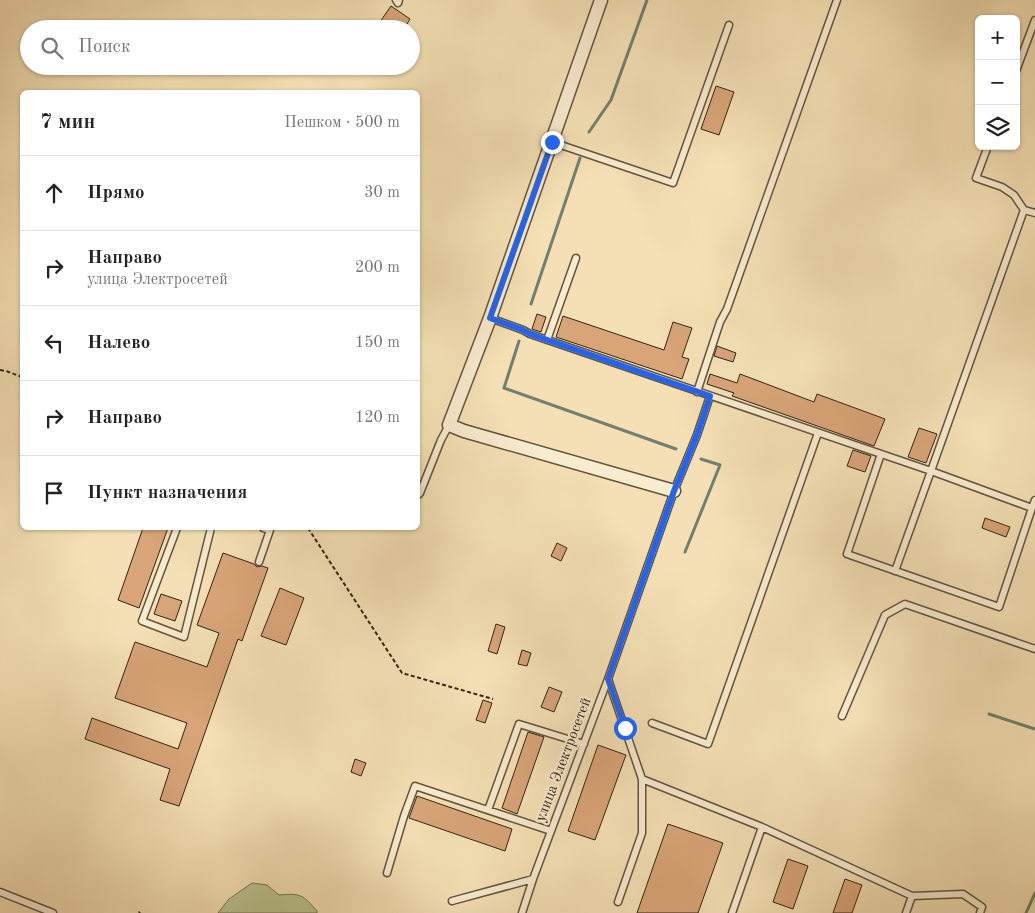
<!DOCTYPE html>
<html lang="ru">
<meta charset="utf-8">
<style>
:root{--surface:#fff;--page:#f2f2f2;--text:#222;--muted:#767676;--line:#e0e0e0}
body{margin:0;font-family:"Old Standard TT",serif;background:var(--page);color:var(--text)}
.controls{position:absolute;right:15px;top:15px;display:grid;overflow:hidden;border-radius:8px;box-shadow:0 1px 4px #0004}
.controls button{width:45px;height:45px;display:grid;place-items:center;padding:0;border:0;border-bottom:1px solid var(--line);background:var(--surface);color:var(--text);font:25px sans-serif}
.stop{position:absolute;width:15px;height:15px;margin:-11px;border:4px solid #2563eb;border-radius:50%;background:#fff}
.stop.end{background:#2563eb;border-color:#fff;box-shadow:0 1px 5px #0008}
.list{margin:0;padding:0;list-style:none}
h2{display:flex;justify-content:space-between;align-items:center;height:65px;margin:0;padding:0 20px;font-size:21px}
h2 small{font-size:16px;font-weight:400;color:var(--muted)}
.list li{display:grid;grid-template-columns:32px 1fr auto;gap:15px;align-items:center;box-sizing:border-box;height:75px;padding:0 20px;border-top:1px solid var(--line)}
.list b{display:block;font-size:19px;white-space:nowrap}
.list p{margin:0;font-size:16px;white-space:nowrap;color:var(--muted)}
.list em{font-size:16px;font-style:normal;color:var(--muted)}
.icon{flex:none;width:28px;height:28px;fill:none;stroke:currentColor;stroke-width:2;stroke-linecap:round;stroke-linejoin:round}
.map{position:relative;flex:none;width:1035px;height:913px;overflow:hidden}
.search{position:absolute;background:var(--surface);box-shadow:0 1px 4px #0004;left:20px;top:20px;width:400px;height:55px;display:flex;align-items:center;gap:12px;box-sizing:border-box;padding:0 18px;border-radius:28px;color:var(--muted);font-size:19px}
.panel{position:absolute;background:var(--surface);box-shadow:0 1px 4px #0004;left:20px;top:90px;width:400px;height:440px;border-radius:8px}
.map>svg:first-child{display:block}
</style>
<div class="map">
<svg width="1035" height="913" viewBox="0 0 1035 913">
<rect width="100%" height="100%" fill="#f4e0b4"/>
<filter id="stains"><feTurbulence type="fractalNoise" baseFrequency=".004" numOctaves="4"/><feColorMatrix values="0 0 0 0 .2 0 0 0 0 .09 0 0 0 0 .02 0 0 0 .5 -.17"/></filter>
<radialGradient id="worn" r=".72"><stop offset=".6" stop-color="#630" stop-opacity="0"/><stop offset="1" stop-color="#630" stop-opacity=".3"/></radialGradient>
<path fill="#bac28e" stroke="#757452" d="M252,883L267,885L279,895C301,893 303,895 317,911V913H218L229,899Z"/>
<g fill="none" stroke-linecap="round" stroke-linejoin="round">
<path stroke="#718070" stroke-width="3" d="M589,132L611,100L647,0
M531,304L580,158
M519,341L504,388L676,449
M685,552L720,465L701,459
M989,714L1035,729
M1026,913L1035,893"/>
</g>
<path fill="#d8a478" stroke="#302516" d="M391,6L410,19L404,29H375Z
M716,86L734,92L719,135L701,129Z
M537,314L546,317L541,332L532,329Z
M563,316L664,350L673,322L692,328L682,357L689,359L682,379L556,337Z
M717,346L736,353L733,362L714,356Z
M710,374L737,383L740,374L814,402L817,394L885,419L874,446L732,396L734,393L707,384Z
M919,428L937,434L926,463L908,457Z
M853,450L871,456L865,472L847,466Z
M985,518L1010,527L1006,537L982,528Z
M143,528H168L139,608L118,600Z
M557,543L567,548L561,561L551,556Z
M223,553L254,564L257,567L262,566L268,568L242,641L238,639L179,806L160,800L170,769L85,739L92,718L178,749L187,723L115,698L135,642L207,667L219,633L197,625Z
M280,588L304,598L286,645L261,636Z
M161,594L182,601L175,621L154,614Z
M496,624L505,627L497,654L488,651Z
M522,650L531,653L527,666L518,664Z
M549,687L562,692L554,712L541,707Z
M483,700L492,703L485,723L476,720Z
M528,732L544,737L517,814L502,808Z
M598,745L626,755L595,840L568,831Z
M355,759L366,763L361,776L351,772Z
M417,796L512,829L505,851L409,818Z
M668,824L723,843L698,913H637Z
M788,859L808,866L793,909L773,902Z
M845,879L862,885L852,913H833Z"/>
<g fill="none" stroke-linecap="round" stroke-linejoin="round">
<g stroke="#61543e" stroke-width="9">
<path id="lane" d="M396,0L398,3L399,0
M1016,71L1035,20
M552,142L673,183L729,25
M1024,210L1035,213
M490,318L523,330L530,334L931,471L1024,210L1014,195L1002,187L976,178L988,146
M547,340L576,258
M697,392L720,322L727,309L837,0
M881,454L847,554L999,607L1032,508
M418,495L420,493L441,440L449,425
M177,528L142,621L184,637L211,528
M259,562L270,530L263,528
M895,571L931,471L1032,508L1035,500
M608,679L642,779L762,827L912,896L963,894L982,907L980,913
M842,716L885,615L905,604L1035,649
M652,723L708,744L818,433
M488,810L519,724L584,744
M387,873L404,816L415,786L551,831
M533,879L608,679L674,491L697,435L710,396
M0,892L53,913
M452,901L533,879L522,913
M618,902L642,833V779
M732,913L762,827
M906,913L912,896"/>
</g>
<g stroke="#61543e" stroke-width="15">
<path id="street" d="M601,0L490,318L449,425L464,431L674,491"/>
</g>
<path stroke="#302516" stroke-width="2" stroke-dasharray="4 2.5" stroke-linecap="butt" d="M0,370L6,371L22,377
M308,528L402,673L493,699"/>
<use href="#lane" stroke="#f8ebce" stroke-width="6"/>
<use href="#street" stroke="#f8ebce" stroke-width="12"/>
<path stroke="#302516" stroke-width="3" stroke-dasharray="9 9" stroke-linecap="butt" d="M139,913L140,912"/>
</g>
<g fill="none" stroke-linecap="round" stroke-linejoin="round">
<path stroke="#2563eb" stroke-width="6" d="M552,142L490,318L523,330L530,334L710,396L697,435L674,491L608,679L625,728"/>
</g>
<g text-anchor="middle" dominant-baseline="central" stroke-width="4.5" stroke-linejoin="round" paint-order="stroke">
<g font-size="15" fill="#302516" stroke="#f8ebce">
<text transform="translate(564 760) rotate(-69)">улица Электросетей</text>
</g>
</g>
<rect width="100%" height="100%" filter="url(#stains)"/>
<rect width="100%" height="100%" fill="url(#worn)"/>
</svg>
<div class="controls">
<button>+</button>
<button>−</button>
<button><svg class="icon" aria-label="layers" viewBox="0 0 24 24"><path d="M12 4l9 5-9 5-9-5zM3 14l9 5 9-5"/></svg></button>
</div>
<div class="stop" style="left:625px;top:728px"></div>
<div class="stop end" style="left:552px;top:142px"></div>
<div class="search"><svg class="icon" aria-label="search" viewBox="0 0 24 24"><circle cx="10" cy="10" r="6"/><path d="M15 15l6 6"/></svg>Поиск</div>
<section class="panel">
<h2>7 мин<small>Пешком · 500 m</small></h2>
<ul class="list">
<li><svg class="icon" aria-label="ahead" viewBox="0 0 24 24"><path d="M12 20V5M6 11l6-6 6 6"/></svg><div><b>Прямо</b></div><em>30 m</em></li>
<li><svg class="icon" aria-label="right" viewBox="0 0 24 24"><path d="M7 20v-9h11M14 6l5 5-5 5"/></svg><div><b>Направо</b><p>улица Электросетей</p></div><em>200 m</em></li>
<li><svg class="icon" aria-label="left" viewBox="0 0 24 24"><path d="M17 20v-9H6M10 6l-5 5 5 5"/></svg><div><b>Налево</b></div><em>150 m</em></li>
<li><svg class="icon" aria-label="right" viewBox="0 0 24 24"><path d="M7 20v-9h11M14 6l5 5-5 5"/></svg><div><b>Направо</b></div><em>120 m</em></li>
<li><svg class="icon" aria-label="arrive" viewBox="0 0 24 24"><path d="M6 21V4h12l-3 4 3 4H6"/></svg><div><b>Пункт назначения</b></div></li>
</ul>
</section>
</div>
